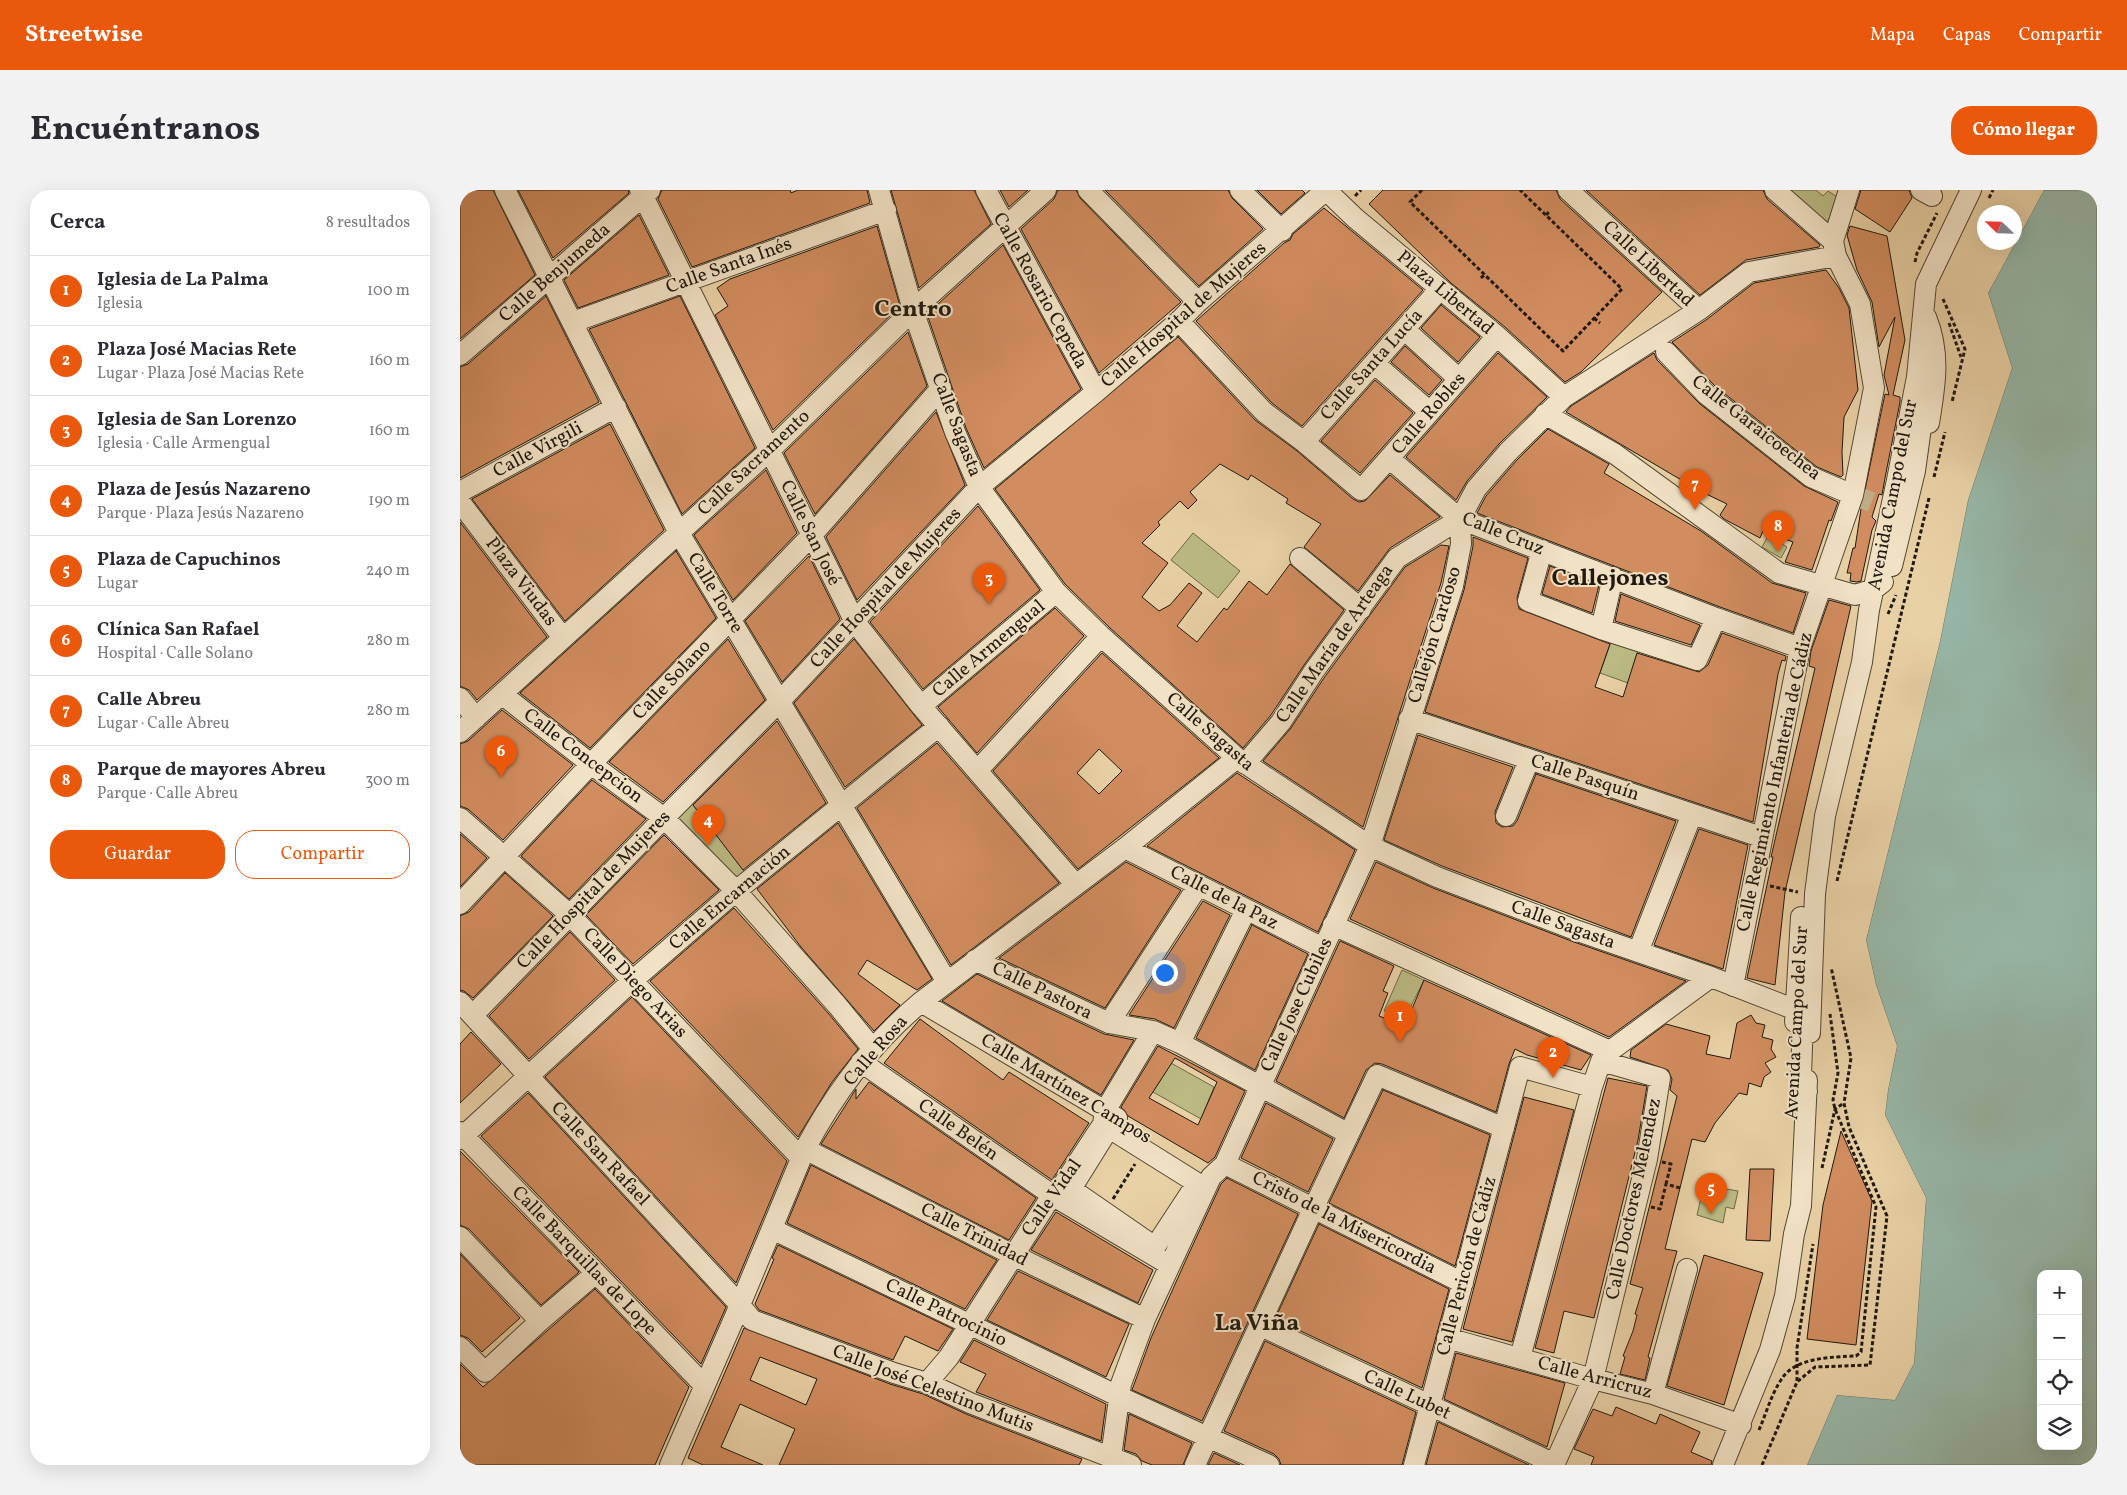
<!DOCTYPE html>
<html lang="es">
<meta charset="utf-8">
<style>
:root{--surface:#fff;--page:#f2f2f3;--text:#2b2b33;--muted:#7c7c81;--line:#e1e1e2;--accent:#ea580c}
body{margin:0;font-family:Vollkorn,serif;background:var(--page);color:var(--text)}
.controls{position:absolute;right:15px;bottom:15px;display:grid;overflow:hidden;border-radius:10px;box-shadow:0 5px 20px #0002}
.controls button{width:45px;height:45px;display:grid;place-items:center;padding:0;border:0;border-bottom:1px solid var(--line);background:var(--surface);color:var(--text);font:25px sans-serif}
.compass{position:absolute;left:1517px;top:15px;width:45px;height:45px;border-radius:50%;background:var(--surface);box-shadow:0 5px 20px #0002;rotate:293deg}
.you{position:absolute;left:704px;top:782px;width:18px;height:18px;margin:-12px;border:4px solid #fff;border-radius:50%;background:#1a73e8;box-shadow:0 0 0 8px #1a73e833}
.badge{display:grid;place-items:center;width:32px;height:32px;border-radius:50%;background:var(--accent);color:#fff;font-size:16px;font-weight:700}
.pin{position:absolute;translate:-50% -41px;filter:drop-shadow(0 1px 2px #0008)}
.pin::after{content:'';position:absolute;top:26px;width:18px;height:15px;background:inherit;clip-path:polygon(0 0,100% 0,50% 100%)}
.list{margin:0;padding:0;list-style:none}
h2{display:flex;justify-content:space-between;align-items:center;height:65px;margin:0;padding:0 20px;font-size:21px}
h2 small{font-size:16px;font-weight:400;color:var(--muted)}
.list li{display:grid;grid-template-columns:32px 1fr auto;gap:15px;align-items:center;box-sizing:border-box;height:70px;padding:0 20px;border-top:1px solid var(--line)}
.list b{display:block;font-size:19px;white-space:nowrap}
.list p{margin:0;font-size:16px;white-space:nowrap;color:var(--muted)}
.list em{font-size:16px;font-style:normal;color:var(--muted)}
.actions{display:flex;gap:10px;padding:15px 20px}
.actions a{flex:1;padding:11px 0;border:1px solid var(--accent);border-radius:20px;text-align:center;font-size:18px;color:var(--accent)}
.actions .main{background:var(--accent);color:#fff}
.icon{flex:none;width:28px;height:28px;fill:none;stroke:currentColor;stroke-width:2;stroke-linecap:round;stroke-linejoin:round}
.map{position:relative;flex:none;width:1637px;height:1275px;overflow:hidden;border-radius:20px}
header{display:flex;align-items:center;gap:30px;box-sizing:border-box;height:70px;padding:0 25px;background:var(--accent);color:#fff}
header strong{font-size:24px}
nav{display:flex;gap:28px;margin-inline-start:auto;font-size:18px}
.intro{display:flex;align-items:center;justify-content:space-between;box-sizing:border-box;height:120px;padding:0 30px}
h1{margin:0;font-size:35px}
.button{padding:12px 22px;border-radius:20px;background:var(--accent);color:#fff;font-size:18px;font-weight:700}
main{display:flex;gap:30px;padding:0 30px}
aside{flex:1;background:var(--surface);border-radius:20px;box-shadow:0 5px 20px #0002}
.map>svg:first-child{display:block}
</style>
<header>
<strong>Streetwise</strong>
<nav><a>Mapa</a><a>Capas</a><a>Compartir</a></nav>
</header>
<div class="intro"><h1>Encuéntranos</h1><a class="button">Cómo llegar</a></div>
<main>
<aside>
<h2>Cerca<small>8 resultados</small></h2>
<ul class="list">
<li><span class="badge">1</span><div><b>Iglesia de La Palma</b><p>Iglesia</p></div><em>100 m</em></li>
<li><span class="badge">2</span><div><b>Plaza José Macias Rete</b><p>Lugar · Plaza José Macias Rete</p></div><em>160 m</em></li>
<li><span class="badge">3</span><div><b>Iglesia de San Lorenzo</b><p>Iglesia · Calle Armengual</p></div><em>160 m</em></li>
<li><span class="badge">4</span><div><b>Plaza de Jesús Nazareno</b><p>Parque · Plaza Jesús Nazareno</p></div><em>190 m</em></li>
<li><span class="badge">5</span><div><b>Plaza de Capuchinos</b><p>Lugar</p></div><em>240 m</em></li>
<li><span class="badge">6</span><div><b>Clínica San Rafael</b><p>Hospital · Calle Solano</p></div><em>280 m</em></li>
<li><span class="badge">7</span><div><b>Calle Abreu</b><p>Lugar · Calle Abreu</p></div><em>280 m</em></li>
<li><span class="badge">8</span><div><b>Parque de mayores Abreu</b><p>Parque · Calle Abreu</p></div><em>300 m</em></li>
</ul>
<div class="actions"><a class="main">Guardar</a><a>Compartir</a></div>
</aside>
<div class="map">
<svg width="1637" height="1275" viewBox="0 0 1637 1275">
<rect width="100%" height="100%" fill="#e9d1a6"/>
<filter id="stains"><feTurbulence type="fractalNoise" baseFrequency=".004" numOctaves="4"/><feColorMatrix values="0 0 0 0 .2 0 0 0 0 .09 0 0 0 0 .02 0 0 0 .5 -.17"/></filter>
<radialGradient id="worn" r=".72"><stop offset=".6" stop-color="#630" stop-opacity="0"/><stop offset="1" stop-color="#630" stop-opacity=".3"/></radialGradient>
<path fill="#bbba83" stroke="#6e6a49" d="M1327,0H1356L1363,6L1368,1L1377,7L1366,37Z
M733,343L780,381L758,408L711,370Z
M1308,346L1327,357L1321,368L1302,357Z
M1153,446L1180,455L1168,493L1140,483Z
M231,612L287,685L272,698L211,635Z
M942,780L964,790L944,830L924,821Z
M711,873L754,897L741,929L693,902Z
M1244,995L1278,1001L1274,1019L1266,1017L1263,1033L1237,1025Z"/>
<path fill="#97b7a8" stroke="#67786b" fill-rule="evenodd" d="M1584,0H1637V1275H1347L1377,1205L1435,1210L1454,1173L1466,1008L1425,925L1428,900L1437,856L1416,795L1406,750L1480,451L1508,310L1552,178L1528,103ZM1581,1084H1618V1256H1581Z"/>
<path fill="#e9d1a6" d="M1581,0H1584L1528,103L1552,178L1508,310L1480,451L1406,750L1416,795L1437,856L1428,900L1425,925L1466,1008L1454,1173L1435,1210L1377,1205L1347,1275H1344L1375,1204L1434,1207L1451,1173L1464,1009L1422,926L1425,899L1435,856L1414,796L1403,750L1477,450L1505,310L1550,178L1526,102L1552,52H1554V49Z"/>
<path fill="#d18c5f" stroke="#20190f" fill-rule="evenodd" d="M0,0H33L75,85L0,149Z
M58,0H168L169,3L93,68Z
M202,0H330L331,3L338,0H407L410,13L232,77L198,9Z
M431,0H514L531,34L459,98Z
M540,0H568L549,17Z
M598,0H616L620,8L721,112L639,183L561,39L594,9Z
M645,0H768L772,8L803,39L739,96Z
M797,0H842L845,3L821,24Z
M923,0H1096L1100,9L1202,102L1121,182L1105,192L1045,137L991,93L909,14Z
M1126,0H1303L1307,9L1360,55L1359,57L1286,70L1240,105Z
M1401,0H1449L1452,8L1430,42L1395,19Z
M864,18L963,100L842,236L812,213L736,131L824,53L830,50L833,44Z
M179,25L209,85L118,118L104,90Z
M417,36L440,116L313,240L255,125L268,116L257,98L270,89Z
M1390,36L1427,46L1445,150L1433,205L1440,207V212L1425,288L1422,305L1419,304L1412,327L1416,331L1412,340L1401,391L1397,392L1390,391L1391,383H1387L1393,358H1395L1401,319L1425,204L1429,205L1424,185L1435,127L1419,157L1412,112L1397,80L1387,45Z
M543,55L621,199L524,278L506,238L467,124Z
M1366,80L1379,98L1389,118L1398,200L1384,227L1382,262L1383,285L1381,287L1357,277L1255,196L1212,152L1246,130L1294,93Z
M86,106L139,212L0,288V177L8,174Z
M220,106L295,258L222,324L129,139Z
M981,115L1020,147L998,172L961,138Z
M448,142L467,196L355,324L324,263Z
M718,147L795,230L837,261L893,309L899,312L905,311L930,285L980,327L930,358L898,401L844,357L861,334L826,313L828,309L791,285L788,290L760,274L730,302L737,310L728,319L720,311L698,332L700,335L682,353L708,373L682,407L699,421L710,415L729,393L742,403L717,436L737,452L764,418L767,420L789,391L807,405L830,374L884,420L844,475L811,525L783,558L649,437L605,394L535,299Z
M945,156L982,190L969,205L931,172Z
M1038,163L1087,207L1039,254L1007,291L996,310L946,267Z
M1194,163L1197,170L1240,214L1344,296L1378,312L1371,331L1369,330L1352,380L1325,372L1333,352L1303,341L1300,348L1264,329L1260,325L1267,314L1240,301L1106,222L1111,216Z
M915,190L953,223L900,283L861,251Z
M476,222L505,295L397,410L366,347Z
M150,234L204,340L105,431L12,309Z
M1088,239L1149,274L1144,283L1241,341L1312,393L1346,403L1333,443L1260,417L1017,323L1026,306L1057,270Z
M306,280L337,343L273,410L234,345Z
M518,316L580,400L463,499L410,432Z
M0,332L87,447L17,510L9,500L0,496Z
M1013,347L1068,368L1057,408L1059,419L1150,454L1135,497L1163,507L1177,463L1239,482L1248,475L1262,443L1326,466L1325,471L1322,470L1318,484L1293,632L965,522L1004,400L1013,356Z
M981,355L989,356L981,393L903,637L803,571L831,538L864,488L945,377Z
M216,361L256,428L130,558L60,503Z
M349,366L380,429L322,492L285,431Z
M1090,376L1139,395L1132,423L1082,404Z
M1161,404L1240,435L1231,455L1155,431Z
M1369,410L1391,416L1325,702L1315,795L1287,788L1313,667H1311L1355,478L1349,476L1351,461Z
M595,418L624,446L517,563L478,517Z
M268,449L305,510L203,612L149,572Z
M394,449L462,535L385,597L334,513Z
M642,463L759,568L618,679L533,581ZM639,559L662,581L639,604L617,583Z
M42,520L113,575L43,650L8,619L0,616V554L8,551Z
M317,531L366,613L283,680L233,615Z
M958,545L1053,577L1035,622L1036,633L1042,637L1053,636L1057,631L1076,584L1216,631L1171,747L982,676L924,650Z
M477,553L599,693L491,775L397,618Z
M777,583L895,660L858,742L687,656Z
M132,590L186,629L109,709L61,666Z
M378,633L472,789L457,800L407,770L398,784L440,815L414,841L341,757L297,699Z
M1239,639L1288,655L1263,779L1194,755Z
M0,644L27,668L0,697Z
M204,645L259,700L173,774L126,725Z
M666,672L721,700L645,818L539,768Z
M916,672L973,698L1114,752L1226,791L1149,847L890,729Z
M45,683L93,726L13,808L4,801L0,800V726L9,722Z
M743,711L770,725L714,838L695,829L669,825Z
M274,718L368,823L398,859L372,892L338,947L190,791Z
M792,735L848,764L795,880L736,848Z
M110,742L155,790L69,869L29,826Z
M880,751L934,776L923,801L928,803L919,826L945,836L964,790L1131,865L1121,880L1067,865L1055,859L1049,874L1036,922L922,874L915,873L906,880L884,928L816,891Z
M517,784L644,844L674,850L641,905L482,811Z
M172,807L327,971L276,1093L85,887Z
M1291,825L1296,833L1305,835L1302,847L1313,850L1311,859L1316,867L1305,873L1311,882L1304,887L1301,897L1289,893L1287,905L1279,903L1255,933L1245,952L1232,949L1205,1059L1217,1061L1188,1167L1190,1168L1185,1190L1160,1184L1165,1167L1163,1166L1173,1141L1177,1125L1175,1124L1183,1098L1170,1094L1217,906L1210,900L1212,889L1208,880L1170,867L1171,860L1206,834L1250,846L1246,864L1270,869L1277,833Z
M460,829L543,890L549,882L629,933L592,990L424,873Z
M11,842L41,874L0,913V854Z
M698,856L785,901L755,967L748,973L668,926L661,917ZM715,868L757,892L738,935L689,908Z
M1148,888L1187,896L1178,950L1134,1128L1104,1121L1094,1163L1075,1158Z
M409,892L576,1008L549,1050L361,954L396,899V909Z
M923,900L1030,945L995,1076L869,1013Z
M68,903L266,1117L241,1174L21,946Z
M1064,907L1114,920L1052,1152L1003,1139Z
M806,913L873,949L848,1002L781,968Z
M1381,941L1412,1011L1396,1155L1347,1149L1363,1015Z
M0,961L119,1082L81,1115L9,1039L0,1035Z
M351,975L537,1070L505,1119L327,1033Z
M1290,979H1314L1310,1051L1286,1050Z
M767,988L838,1024L742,1231L672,1200L691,1148L725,1072L761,994Z
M596,1022L693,1080L678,1113L571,1060Z
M859,1034L989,1099L962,1198L815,1129Z
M318,1055L493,1139L478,1161L445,1146L433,1170L299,1120L295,1114L314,1069L312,1068Z
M0,1064L60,1128L22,1162L8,1148L0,1145Z
M1244,1065L1303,1083L1264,1215L1207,1196Z
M558,1081L669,1134L646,1187L527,1130Z
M135,1099L229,1197L195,1275H0V1174L23,1197Z
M284,1138L430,1194L463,1204L506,1224L622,1269L619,1275H319L335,1239L280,1214L261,1257L303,1275H243L228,1268ZM300,1167L357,1189L346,1215L290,1190Z
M514,1150L646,1214L641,1251L516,1202L526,1184L500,1172Z
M805,1151L956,1222L942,1275H821L819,1269L814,1264L764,1241Z
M996,1163L1105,1193L1087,1257L984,1209Z
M1156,1217L1196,1234L1200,1224L1240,1242L1231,1262L1252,1271L1251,1275H1131L1134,1267L1114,1259L1133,1219L1152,1226Z
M669,1224L732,1253L723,1275H692L682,1271L676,1264L664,1260Z
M978,1232L1069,1275H966Z
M754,1263L780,1275H748Z"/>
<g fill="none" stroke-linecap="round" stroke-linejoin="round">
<path stroke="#c1ac88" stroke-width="20" stroke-dasharray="20 10" stroke-linecap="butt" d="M1393,305L1416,314"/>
<g stroke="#524735" stroke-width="22">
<path id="minor" d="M45,0L219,343L487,792
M180,0L395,432L461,516L616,695
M419,0L453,120L495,242L519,297L596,402L641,446L777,568L910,656L977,687L1118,741L1251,787L1336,820L1343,828L1341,886L1347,901
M526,0L636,202
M628,0L738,112
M780,0L822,41
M866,0L895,28L1037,146L1104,207
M1108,0L1239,120
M1315,0L1373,51
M1461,0L1472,6
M1466,127C1481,164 1475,196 1469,233
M719,131L804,222L844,252L901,300L1037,146
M113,132L426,20
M945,140L999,189
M1206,162L1247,205L1351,287L1393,305
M0,165L190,0
M914,173L970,222
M1085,224L1155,264L1319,383L1395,405L1414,399L1423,392
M844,252L980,99
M930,269L1000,329L1256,428L1340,458
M0,302L156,217
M0,312L103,448
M1082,360L1068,411L1141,439L1237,470L1256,428
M840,368L901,419
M1432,376L1455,281L1464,216
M1141,439L1153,387
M43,505L131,574L204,628L276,701L377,815L413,859
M0,508L16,528
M461,516L596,402
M949,529L1301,647
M0,542L310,260L453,120L586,0
M785,574L821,532L854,481L937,368L1000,329
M517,581L641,446
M1046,626L1069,570
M0,628L110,725L341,968
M665,658L863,758
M0,714L131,574L351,346L481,198
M873,735L1150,861
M1178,762L1232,624
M515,770L649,833L693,841L720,853L889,944
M1273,796L1340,458L1393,305L1414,198L1400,114L1376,66L1373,51L1389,0
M0,812L280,1115L292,1130L434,1183L467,1193L510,1213L671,1275
M461,812L657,928
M13,825L204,628L320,511L519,297L636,202L719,131L738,112L866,0
M1335,832L1341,727
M649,833L738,696
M1350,843L1355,704L1365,626L1402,472L1409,420L1437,290L1457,187L1466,94L1511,0
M720,853L786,720
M401,872L595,1007L710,1075
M649,938L737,993L695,1057L611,999Z
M0,942L244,1195
M0,949L172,791L276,701L479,536
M345,959L553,1065L685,1129
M765,974L1003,1093
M312,1039L660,1207L809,1275
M0,1047L80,1131
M799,1135L1095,1274
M987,1148L1133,1189L1193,1204L1281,1235
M0,1157L25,1182L80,1131L136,1083
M1060,1168L1132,897L1141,871L1150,861L1251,787
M467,1193L489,1167L587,1013L595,1007L643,934L645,921L693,841
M1193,1204L1227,1079
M651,1267L661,1194L685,1129L751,987L765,974L910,656L993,396L1001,354L1000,329L1016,299L1048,262L1104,207L1239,120L1289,82L1376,66
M210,1275L280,1115L345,959C374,904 413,852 461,812L665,658L777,568
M735,1275L854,1017L917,885L1044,938
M954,1275L1060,877L1132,897
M1094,1275L1133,1189L1187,969L1200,888L1141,871
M1263,1275L1310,1160L1325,1106L1334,1044L1341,1016L1347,890"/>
</g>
<path stroke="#20190f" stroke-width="3" stroke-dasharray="4 2.5" stroke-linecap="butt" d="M962,0L950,12L1103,161L1162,99L1060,0
M895,6L901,0
M1529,8L1533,0
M1086,25L1090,21
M1455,72L1457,63L1477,23
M1021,88L1025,84
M1483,109L1505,159L1492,212
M1134,128L1140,133
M1489,133L1501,167
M1474,287L1485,242
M1428,424L1436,405
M1377,691L1469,308
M1310,696L1338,702
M1202,972L1211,974L1206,994
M1362,978L1375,919L1384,913
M653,1009L675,974
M1191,1017L1200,1019L1206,994L1220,998
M1337,1191V1158L1353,1054
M1299,1240C1306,1224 1311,1205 1321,1190C1334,1167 1373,1167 1396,1166L1401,1162L1416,1017L1375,919L1373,910L1378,883L1370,824
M1302,1275L1337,1192L1355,1177L1410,1175L1427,1026L1389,937L1384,913L1391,868L1371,777"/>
<use href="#minor" stroke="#f1e1c5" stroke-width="20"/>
</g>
<g text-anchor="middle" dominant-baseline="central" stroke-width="4" stroke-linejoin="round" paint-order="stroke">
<g font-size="19" fill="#20190f" stroke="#f1e1c5">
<text transform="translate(1188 74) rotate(43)">Calle Libertad</text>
<text transform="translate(269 76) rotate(-20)">Calle Santa Inés</text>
<text transform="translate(95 83) rotate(-41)">Calle Benjumeda</text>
<text transform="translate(580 101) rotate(61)">Calle Rosario Cepeda</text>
<text transform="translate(985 103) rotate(40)">Plaza Libertad</text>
<text transform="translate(724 125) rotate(-41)">Calle Hospital de Mujeres</text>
<text transform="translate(912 175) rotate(-48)">Calle Santa Lucía</text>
<text transform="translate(969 224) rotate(-49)">Calle Robles</text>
<text transform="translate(496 235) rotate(69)">Calle Sagasta</text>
<text transform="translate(1296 238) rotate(38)">Calle Garaicoechea</text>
<text transform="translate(78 260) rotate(-28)">Calle Virgili</text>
<text transform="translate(294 273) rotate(-43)">Calle Sacramento</text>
<text transform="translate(1433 305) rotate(-79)">Avenida Campo del Sur</text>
<text transform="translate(350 343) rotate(64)">Calle San José</text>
<text transform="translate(1043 344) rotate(22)">Calle Cruz</text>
<text transform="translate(61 392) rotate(53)">Plaza Viudas</text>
<text transform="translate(426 398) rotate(-47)">Calle Hospital de Mujeres</text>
<text transform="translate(255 403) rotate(59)">Calle Torre</text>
<text transform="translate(975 445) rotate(-73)">Callejón Cardoso</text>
<text transform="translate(875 454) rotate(-55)">Calle María de Arteaga</text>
<text transform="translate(529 459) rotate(-40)">Calle Armengual</text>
<text transform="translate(212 490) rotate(-46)">Calle Solano</text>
<text transform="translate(750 542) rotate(41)">Calle Sagasta</text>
<text transform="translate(123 566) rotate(37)">Calle Concepcion</text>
<text transform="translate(1125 588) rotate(18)">Calle Pasquín</text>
<text transform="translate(1315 592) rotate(-78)">Calle Regimiento Infanteria de Cádiz</text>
<text transform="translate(134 700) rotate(-46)">Calle Hospital de Mujeres</text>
<text transform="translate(270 708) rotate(-40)">Calle Encarnación</text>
<text transform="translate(764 708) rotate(27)">Calle de la Paz</text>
<text transform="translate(1103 735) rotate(20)">Calle Sagasta</text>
<text transform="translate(175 793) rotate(47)">Calle Diego Arias</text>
<text transform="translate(582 801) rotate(26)">Calle Pastora</text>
<text transform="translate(837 815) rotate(-65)">Calle Jose Cubiles</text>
<text transform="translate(1337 833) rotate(-87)">Avenida Campo del Sur</text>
<text transform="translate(416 861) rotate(-49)">Calle Rosa</text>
<text transform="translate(606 899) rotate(31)">Calle Martínez Campos</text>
<text transform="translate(498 940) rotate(35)">Calle Belén</text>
<text transform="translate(140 964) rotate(47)">Calle San Rafael</text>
<text transform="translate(592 1008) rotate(-55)">Calle Vidal</text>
<text transform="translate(1174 1009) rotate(-78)">Calle Doctores Melendez</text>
<text transform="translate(884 1033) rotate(27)">Cristo de la Misericordia</text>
<text transform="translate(514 1045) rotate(27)">Calle Trinidad</text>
<text transform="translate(124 1071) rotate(46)">Calle Barquillas de Lope</text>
<text transform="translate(1007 1076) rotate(-75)">Calle Pericón de Cádiz</text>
<text transform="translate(486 1123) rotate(26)">Calle Patrocinio</text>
<text transform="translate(1135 1188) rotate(15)">Calle Arricruz</text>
<text transform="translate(473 1199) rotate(21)">Calle José Celestino Mutis</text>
<text transform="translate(947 1205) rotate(25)">Calle Lubet</text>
</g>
<g font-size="24" font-weight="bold" fill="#20190f" stroke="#f1e1c5">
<text x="453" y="120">Centro</text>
<text x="1150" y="389">Callejones</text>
<text x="797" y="1134">La Viña</text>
</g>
</g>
<rect width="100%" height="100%" filter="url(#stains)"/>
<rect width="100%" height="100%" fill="url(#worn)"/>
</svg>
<div class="controls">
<button>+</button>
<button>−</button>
<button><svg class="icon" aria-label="locate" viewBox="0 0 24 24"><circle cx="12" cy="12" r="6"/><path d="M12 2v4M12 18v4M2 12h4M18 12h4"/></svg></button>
<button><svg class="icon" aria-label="layers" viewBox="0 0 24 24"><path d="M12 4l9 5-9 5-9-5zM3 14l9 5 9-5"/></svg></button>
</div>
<svg class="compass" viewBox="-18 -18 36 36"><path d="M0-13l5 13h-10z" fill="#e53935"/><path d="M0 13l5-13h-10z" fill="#7c7c81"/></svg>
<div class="you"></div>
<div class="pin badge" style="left:940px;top:852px">1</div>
<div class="pin badge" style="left:1093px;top:888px">2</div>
<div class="pin badge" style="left:529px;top:414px">3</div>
<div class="pin badge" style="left:248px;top:656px">4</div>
<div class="pin badge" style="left:1251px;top:1024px">5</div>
<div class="pin badge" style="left:41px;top:587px">6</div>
<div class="pin badge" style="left:1235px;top:320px">7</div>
<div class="pin badge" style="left:1318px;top:362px">8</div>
</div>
</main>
